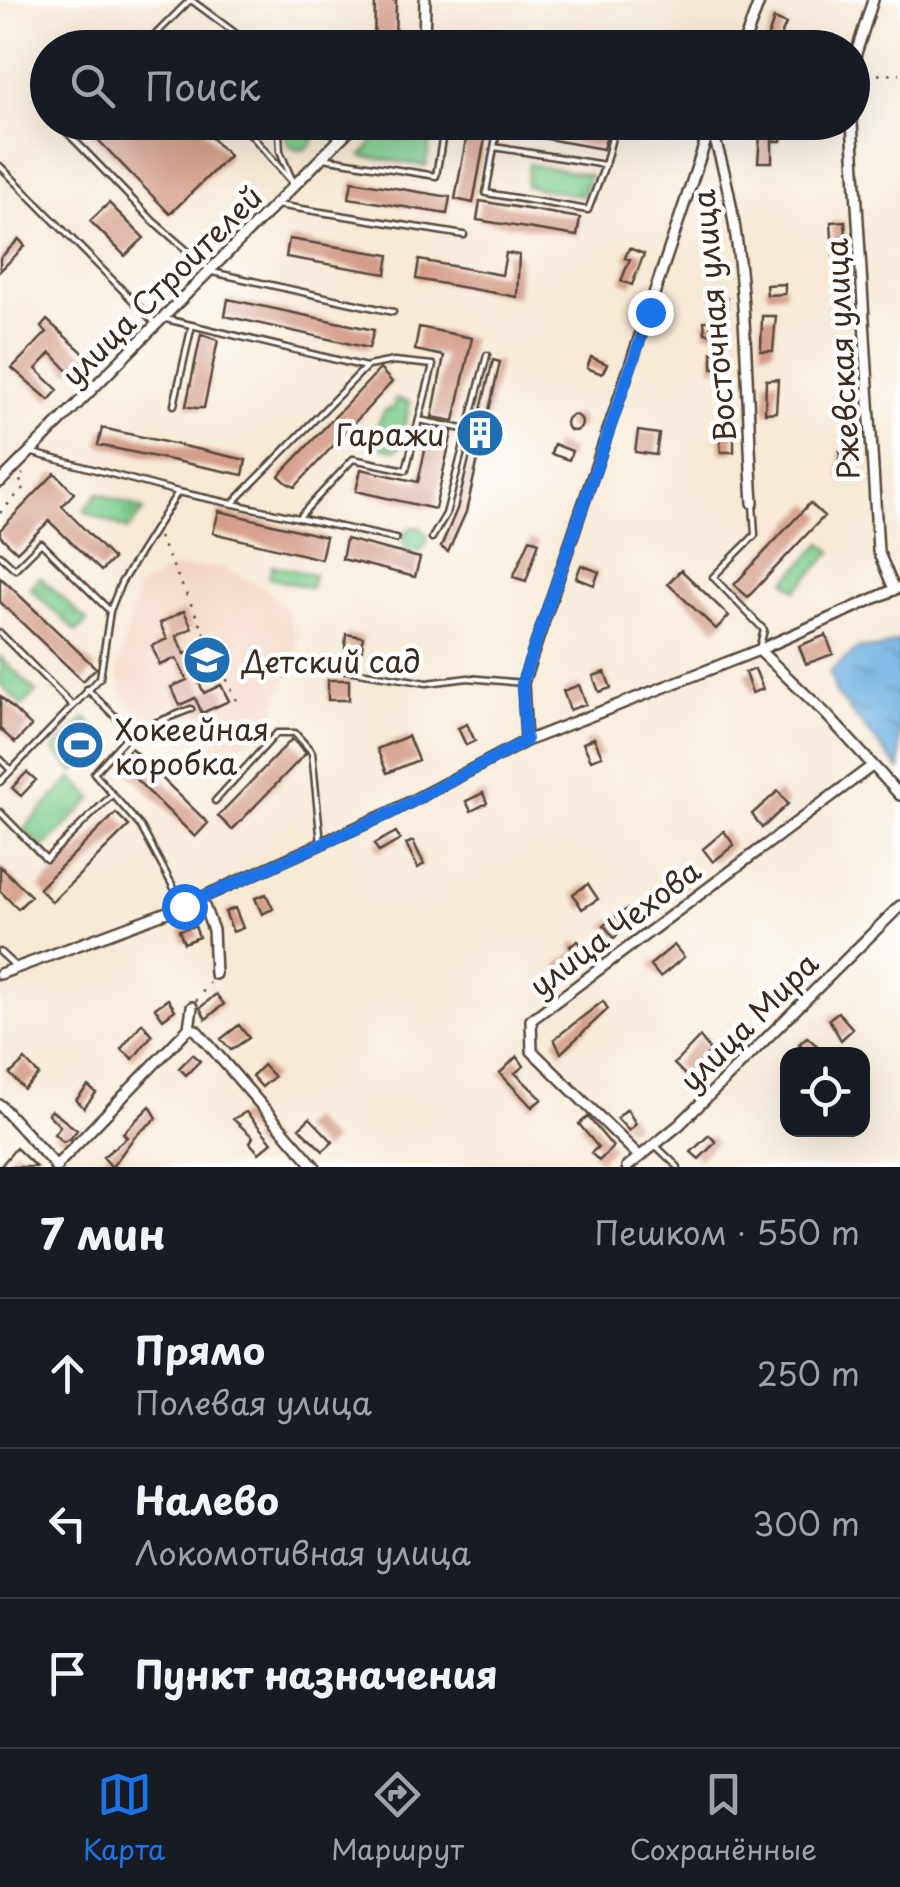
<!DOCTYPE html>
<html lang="ru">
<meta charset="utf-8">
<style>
:root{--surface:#171b24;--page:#242831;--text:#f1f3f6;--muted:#9ea1a6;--line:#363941;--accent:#1a73e8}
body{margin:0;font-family:"Playpen Sans",sans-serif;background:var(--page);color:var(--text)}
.controls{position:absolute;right:30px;bottom:30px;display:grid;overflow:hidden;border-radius:20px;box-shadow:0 10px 40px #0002}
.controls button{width:90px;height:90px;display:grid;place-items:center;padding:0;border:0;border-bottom:2px solid var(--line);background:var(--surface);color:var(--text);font:50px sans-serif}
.stop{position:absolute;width:30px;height:30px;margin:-22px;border:8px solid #1a73e8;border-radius:50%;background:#fff}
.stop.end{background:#1a73e8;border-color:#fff;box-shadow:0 2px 10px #0008}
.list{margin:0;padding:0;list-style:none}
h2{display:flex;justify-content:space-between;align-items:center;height:130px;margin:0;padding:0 40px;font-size:42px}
h2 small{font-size:32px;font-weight:400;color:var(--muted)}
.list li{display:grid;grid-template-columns:65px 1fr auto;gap:30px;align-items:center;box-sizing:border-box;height:150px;padding:0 40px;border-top:2px solid var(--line)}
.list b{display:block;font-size:38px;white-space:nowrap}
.list p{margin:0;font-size:32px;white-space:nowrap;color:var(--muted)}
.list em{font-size:32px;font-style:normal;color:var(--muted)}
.icon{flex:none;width:55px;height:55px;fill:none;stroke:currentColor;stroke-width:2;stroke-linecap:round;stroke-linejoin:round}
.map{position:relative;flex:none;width:900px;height:1167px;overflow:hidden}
.search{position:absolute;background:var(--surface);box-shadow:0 10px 40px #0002;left:30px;right:30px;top:30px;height:110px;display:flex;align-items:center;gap:25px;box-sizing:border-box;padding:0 35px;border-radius:55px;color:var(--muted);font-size:38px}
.sheet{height:580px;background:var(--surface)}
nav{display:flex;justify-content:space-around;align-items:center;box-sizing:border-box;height:140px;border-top:2px solid var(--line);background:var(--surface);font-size:28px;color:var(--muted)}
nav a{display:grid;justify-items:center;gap:5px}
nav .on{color:var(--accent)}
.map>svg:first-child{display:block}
</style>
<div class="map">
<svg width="900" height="1167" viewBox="0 0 900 1167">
<defs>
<pattern id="park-tufts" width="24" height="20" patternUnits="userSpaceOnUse" patternTransform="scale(2.5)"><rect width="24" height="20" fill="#80cf8e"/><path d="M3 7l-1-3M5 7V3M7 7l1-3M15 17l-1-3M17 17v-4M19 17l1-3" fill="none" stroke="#6aa873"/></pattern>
<pattern id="water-ripples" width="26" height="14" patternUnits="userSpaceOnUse" patternTransform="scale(2.5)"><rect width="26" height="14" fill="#6aaddf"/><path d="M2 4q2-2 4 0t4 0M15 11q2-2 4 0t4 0" fill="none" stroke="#588db4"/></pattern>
</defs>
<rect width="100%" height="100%" fill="#fff"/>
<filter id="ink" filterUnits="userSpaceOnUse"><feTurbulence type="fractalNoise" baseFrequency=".01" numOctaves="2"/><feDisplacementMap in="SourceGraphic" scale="20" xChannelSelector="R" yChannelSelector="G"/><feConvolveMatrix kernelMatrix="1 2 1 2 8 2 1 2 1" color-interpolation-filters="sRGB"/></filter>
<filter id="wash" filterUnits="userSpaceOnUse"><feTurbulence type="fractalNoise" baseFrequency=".0048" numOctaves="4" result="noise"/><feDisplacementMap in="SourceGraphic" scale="40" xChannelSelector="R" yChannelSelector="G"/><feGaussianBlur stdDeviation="2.25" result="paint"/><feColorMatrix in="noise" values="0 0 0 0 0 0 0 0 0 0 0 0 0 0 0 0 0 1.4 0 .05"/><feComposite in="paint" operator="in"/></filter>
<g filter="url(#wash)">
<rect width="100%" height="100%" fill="#f6e9d5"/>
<path fill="#f3d4bf" d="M174,568H223L265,588L289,611L299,649L267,729L255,738L225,749L190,747L152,728L123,697L117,671L138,587Z"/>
<path fill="#80cf8e" stroke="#5e7c56" stroke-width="2.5" d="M286 136a14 14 0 1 1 28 0a14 14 0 1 1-28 0Z
M85,718L107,740L74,772L53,750Z"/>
<path fill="url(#park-tufts)" stroke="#5e7c56" stroke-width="2.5" d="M385,127L431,134L426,166L362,156Z
M529,164L590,175L583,196L526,186Z
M396,399L410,402L400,447L394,450L368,445L385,410L393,409Z
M98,493H99L144,510L128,530L84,511Z
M403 539a12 12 0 1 1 24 0a12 12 0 1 1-24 0Z
M822,543L832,552L796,590L786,581Z
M272,565L314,575L311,588L269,578Z
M40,577L87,621L77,632L29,588Z
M0,657L36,692L22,706L0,684Z
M72,778L93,798L44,849L24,829Z"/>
<path fill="url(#water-ripples)" stroke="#526c7e" stroke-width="2.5" d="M900,640V770L836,694L830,672L859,648H880Z"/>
<g id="blocks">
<path fill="#d49d87" d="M375,0H396L395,48H374Z
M774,19L786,24L775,48H764Z
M81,122H196L229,156L170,214Z
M504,122H554L608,132L603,149L503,131Z
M761,122H773L774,133H781V141H772V162H758Z
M468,129L486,133L473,203L455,199Z
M352,181L450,197L447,214L349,198Z
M480,201L580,218L577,236L477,220Z
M109,203L144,238L125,256L90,221Z
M845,221L847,255H833L831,222Z
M19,239L25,246L0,271V258Z
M289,239L389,255L386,274L286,257Z
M629,248L644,254L632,285L621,281L630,259L625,258Z
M506,253L519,255L517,297L416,279L419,260L502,275Z
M785,284V294L767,295L766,285Z
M228,299L374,330L369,348L225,316Z
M715,299H727V333H705L704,321H715Z
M762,316H776L773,351H761Z
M47,320L87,356L70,373L51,353L36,369L58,390L49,400L12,368L47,332L41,327Z
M419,327L472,338L454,421L432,417L444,356L415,350Z
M201,334L218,340L204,408H195L186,406Z
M712,352H727L726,367L712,368Z
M591,357L607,364L602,374L587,368Z
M493,360L500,362L466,512L448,552L441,547L457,509Z
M380,369L392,382L295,487L287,483L279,476Z
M843,378H856L853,407L843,408Z
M778,379L776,412L765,413L766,380Z
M566 423a8 8 0 1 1 16 0a8 8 0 1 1-16 0Z
M734,422V452H721L718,423Z
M102,428L246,460L243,475L98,445Z
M430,428L452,432L435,509L356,491L361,469L418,482Z
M638,431L659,434L656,455L635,452Z
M554,444L572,451L569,460L551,454Z
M840,451H850L851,478H839Z
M55,473L74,493L62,506L113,559L101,571L49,521L17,552L0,536V530Z
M810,503L824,516L748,597L734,585Z
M219,511L326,537L321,559L213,533Z
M346,539L420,558L415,577L342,559Z
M530,539L539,542L526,581L513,577Z
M581,565L599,572L594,585L576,578Z
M681,570L729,616L716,629L668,584Z
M0,577L96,668L83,681L0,602Z
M184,611L192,628L176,636L185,654L202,646L210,664L194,672L204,693L221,685L229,701L202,713L195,698L180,705L171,687L187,680L176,658L160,665L152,646L167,639L160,623Z
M346,634L363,637L362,650L345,648Z
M826,635L833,654L806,664L799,646Z
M755,669L763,689L752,693L745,673Z
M605,672L611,688L599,692L593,676Z
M328,680H349V700H328Z
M579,685L586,704L570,710L563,691Z
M0,696L31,726L15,743L0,729Z
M467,724L475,741L466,745L458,728Z
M408,736L418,760L387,773L377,749Z
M594,738L602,756L591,760L583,743Z
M292,739L306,753L232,830L218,816Z
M131,748L208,823L195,837L118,762Z
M27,772L36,780L21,796L12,788Z
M778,791L788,804L762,828L752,814Z
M483,793L487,803L471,811L466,801Z
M116,813L129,826L52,902L39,888Z
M724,831L734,845L713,862L703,849Z
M396,832L400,840L379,852L374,844Z
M413,841L424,864L418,868L406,844Z
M0,866L31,896L18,909L0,891Z
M678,872L687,885L661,903L652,891Z
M588,884L598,899L582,909L573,894Z
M266,894L273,909L262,914L255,898Z
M235,908L243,928L233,932L225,912Z
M627,909L636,921L614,938L604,925Z
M195,926L199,937L184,943L179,930Z
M578,941L588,954L564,976L556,965L574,952L570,946Z
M674,945L684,957L660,977L650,965Z
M216,994L224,1004L206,1019L200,1008Z
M168,999L175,1010L163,1019L155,1008Z
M603,1001L608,1009L561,1053L554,1039Z
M838,1012L853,1029L841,1040L829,1019Z
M142,1023L152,1035L133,1059L121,1049Z
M239,1025L249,1038L231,1050L221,1039Z
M700,1037L710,1051L689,1079L674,1064Z
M807,1037L821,1049L813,1054L799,1044Z
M193,1054L200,1061L186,1075L179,1068Z
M517,1056L524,1066L515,1073L542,1099L532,1107L500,1073Z
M25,1060L39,1075L24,1089L10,1074Z
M263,1065L274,1077L262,1087L252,1076Z
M88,1086L96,1093L84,1108L76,1100Z
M150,1106L157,1118L135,1136L112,1167L103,1157L127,1137L123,1133Z
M627,1109L636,1124L629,1131L617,1118Z
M51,1110L77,1130L71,1138L63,1142L54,1134L60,1126L48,1114Z
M246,1112L272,1142L259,1153L250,1143L253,1137L233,1119Z
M588,1117L613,1147L599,1161L591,1153L598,1147L579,1124Z
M310,1118L333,1142L323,1151L299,1128Z
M709,1135L716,1142L699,1159L691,1152Z
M16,1148L36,1167H0Z"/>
</g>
</g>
<g filter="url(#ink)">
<use href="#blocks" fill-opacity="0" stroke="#574739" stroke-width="2.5"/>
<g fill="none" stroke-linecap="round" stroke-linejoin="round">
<g stroke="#574739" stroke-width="9">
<path id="service" d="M191,0L238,35L244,48
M142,48L190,0
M44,110L48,113
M57,122L153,221L212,272L393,312
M240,122L292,182
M287,122L279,132L280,151L293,182
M319,122L337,137
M483,122L498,125L486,193L588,210L605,165
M494,147L605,165L616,122
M323,158L436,176L445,122
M0,166L155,323
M277,205L464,235
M166,319L366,367L233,503
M174,405L192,325
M419,420L468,430
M178,492L396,539
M753,504L755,535L713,577L764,630L760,645
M300,516L353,459L406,470L433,365L394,361L368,366
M432,538L446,514L487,355
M0,555L15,569L41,543L110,611
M0,633L71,704
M299,671L328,667L427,683L468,678L523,683
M87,689L131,732L94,773L141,827L182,903
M131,732L191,709
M0,759L11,770
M0,782L100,678L110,611L121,583L178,492L33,453
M215,801L277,733H295L312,752L321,844
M0,812L46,859L112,795
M0,952L14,965
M656,1146L678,1167"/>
</g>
<g stroke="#574739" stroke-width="14">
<path id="minor" d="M424,48L425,0
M742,48L760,0
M852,66L873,0
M852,122L878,551L894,589
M711,129C750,234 745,389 753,503
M0,482L357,122
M759,650L826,714L900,795
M526,741L523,683L712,122
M201,898L213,930L215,974
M0,974L183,906L389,813L526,741L759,650L900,587
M189,1028L196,1030L315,1167
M0,1105L57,1167
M639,1156L532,1051L531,1020L872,766
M55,1167L189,1028L192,1007
M627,1167L679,1125L900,906"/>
</g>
<path stroke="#574739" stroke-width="2.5" stroke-dasharray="2.5 8" stroke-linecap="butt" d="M857,75L900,74
M0,513L25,486L18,479L23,474
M159,537L238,703
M196,1001L209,983"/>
<use href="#service" stroke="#fff" stroke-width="4"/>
<use href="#minor" stroke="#fff" stroke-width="9"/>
</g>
</g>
<g fill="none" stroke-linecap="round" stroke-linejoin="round" filter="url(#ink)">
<path stroke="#1a73e8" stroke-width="12" d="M184,906L389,814L526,741L522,683L650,312"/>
</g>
<defs>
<g id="building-disc" transform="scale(2.5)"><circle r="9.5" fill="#1f6fb2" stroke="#fff"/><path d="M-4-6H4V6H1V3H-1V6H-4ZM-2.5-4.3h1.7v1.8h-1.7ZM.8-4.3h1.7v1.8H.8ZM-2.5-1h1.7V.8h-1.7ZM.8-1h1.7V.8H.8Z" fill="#fff"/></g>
<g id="school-disc" transform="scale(2.5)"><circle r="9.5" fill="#1f6fb2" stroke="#fff"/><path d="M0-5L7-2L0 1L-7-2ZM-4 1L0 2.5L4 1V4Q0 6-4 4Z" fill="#fff"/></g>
<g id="stadium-disc" transform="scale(2.5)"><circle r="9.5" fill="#1f6fb2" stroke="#fff"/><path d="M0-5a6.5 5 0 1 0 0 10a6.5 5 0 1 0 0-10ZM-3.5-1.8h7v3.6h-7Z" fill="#fff"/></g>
</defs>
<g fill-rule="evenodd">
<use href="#building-disc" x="480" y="433"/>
<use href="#school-disc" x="207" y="660"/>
<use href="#stadium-disc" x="80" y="745"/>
</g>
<g text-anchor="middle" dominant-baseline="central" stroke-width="9" stroke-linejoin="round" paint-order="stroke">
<g font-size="30" fill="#3b2a1e" stroke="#fff">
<text transform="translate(161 285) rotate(-45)">улица Строителей</text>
<text transform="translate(713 316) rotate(-95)">Восточная улица</text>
<text transform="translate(841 359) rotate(-93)">Ржевская улица</text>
<text transform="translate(614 927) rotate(-37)">улица Чехова</text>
<text transform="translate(748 1021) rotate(-45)">улица Мира</text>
</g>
<g font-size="30" fill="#3b2a1e" stroke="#fff" text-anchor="start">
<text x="445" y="433" text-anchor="end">Гаражи</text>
<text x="242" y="660">Детский сад</text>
<text x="115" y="728">Хокеейная<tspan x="115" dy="34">коробка</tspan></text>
</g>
</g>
</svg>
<div class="controls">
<button><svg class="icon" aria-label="locate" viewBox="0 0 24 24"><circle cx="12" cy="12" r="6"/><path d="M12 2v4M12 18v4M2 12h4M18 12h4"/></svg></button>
</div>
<div class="stop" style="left:184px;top:906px"></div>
<div class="stop end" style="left:650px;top:312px"></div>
<div class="search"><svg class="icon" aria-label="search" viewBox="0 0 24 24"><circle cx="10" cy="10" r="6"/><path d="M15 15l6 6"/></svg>Поиск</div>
</div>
<section class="sheet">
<h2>7 мин<small>Пешком · 550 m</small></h2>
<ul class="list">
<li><svg class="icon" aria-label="ahead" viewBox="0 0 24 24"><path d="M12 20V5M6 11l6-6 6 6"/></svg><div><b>Прямо</b><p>Полевая улица</p></div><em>250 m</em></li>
<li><svg class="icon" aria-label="left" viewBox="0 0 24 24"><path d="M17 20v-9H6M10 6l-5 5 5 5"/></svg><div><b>Налево</b><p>Локомотивная улица</p></div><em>300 m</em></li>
<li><svg class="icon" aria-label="arrive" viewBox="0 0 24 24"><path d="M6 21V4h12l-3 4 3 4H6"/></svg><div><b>Пункт назначения</b></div></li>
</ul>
</section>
<nav>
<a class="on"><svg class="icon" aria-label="map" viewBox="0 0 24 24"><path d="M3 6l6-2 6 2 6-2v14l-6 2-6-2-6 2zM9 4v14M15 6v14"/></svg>Карта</a>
<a><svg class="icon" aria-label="directions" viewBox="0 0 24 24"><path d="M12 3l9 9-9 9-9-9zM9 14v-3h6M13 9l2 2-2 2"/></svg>Маршрут</a>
<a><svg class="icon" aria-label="saved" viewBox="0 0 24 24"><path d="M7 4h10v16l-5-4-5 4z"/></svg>Сохранённые</a>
</nav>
